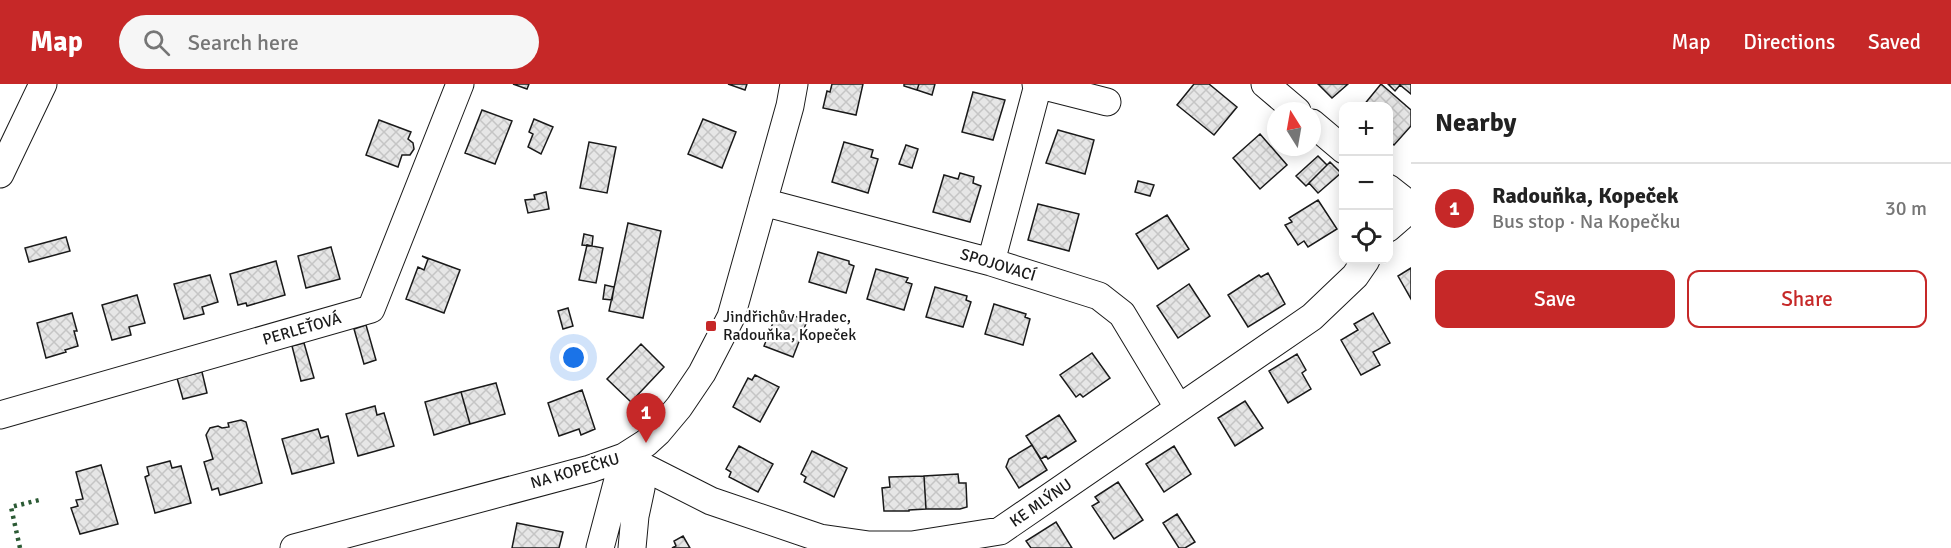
<!DOCTYPE html>
<meta charset="utf-8">
<style>
:root{--surface:#fff;--page:#f6f6f6;--text:#222;--muted:#767676;--line:#e0e0e0;--accent:#c62828}
body{margin:0;font-family:Signika,sans-serif;background:var(--page);color:var(--text)}
.controls{position:absolute;right:18px;top:18px;display:grid;overflow:hidden;border-radius:12px;box-shadow:0 3px 15px #0003}
.controls button{width:54px;height:54px;display:grid;place-items:center;padding:0;border:0;border-bottom:2px solid var(--line);background:var(--surface);color:var(--text);font:30px sans-serif}
.compass{position:absolute;left:1267px;top:18px;width:54px;height:54px;border-radius:50%;background:var(--surface);box-shadow:0 3px 15px #0003;rotate:349deg}
.you{position:absolute;left:574px;top:274px;width:21px;height:21px;margin:-15px;border:4px solid #fff;border-radius:50%;background:#1a73e8;box-shadow:0 0 0 9px #1a73e833}
.badge{display:grid;place-items:center;width:39px;height:39px;border-radius:50%;background:var(--accent);color:#fff;font-size:20px;font-weight:700}
.pin{position:absolute;translate:-50% -50px;filter:drop-shadow(0 2px 3px #0008)}
.pin::after{content:'';position:absolute;top:32px;width:21px;height:18px;background:inherit;clip-path:polygon(0 0,100% 0,50% 100%)}
.list{margin:0;padding:0;list-style:none}
h2{display:flex;justify-content:space-between;align-items:center;height:78px;margin:0;padding:0 24px;font-size:26px}
h2 small{font-size:20px;font-weight:400;color:var(--muted)}
.list li{display:grid;grid-template-columns:39px 1fr auto;gap:18px;align-items:center;box-sizing:border-box;height:90px;padding:0 24px;border-top:2px solid var(--line)}
.list b{display:block;font-size:22px;white-space:nowrap}
.list p{margin:0;font-size:20px;white-space:nowrap;color:var(--muted)}
.list em{font-size:20px;font-style:normal;color:var(--muted)}
.actions{display:flex;gap:12px;padding:18px 24px}
.actions a{flex:1;padding:14px 0;border:2px solid var(--accent);border-radius:12px;text-align:center;font-size:21px;color:var(--accent)}
.actions .main{background:var(--accent);color:#fff}
.icon{flex:none;width:33px;height:33px;fill:none;stroke:currentColor;stroke-width:2;stroke-linecap:round;stroke-linejoin:round}
.map{position:relative;flex:none;width:1411px;height:464px;overflow:hidden}
header{display:flex;align-items:center;gap:36px;box-sizing:border-box;height:84px;padding:0 30px;background:var(--accent);color:#fff}
header strong{font-size:28px}
nav{display:flex;gap:33px;margin-inline-start:auto;font-size:21px}
.search{width:420px;height:54px;background:var(--page);display:flex;align-items:center;gap:15px;box-sizing:border-box;padding:0 21px;border-radius:33px;color:var(--muted);font-size:22px}
main{display:flex}
aside{flex:1;background:var(--surface)}
.map>svg:first-child{display:block}
</style>
<header>
<strong>Map</strong>
<div class="search"><svg class="icon" aria-label="search" viewBox="0 0 24 24"><circle cx="10" cy="10" r="6"/><path d="M15 15l6 6"/></svg>Search here</div>
<nav><a>Map</a><a>Directions</a><a>Saved</a></nav>
</header>
<main>
<div class="map">
<svg width="1411" height="464" viewBox="0 0 1411 464">
<defs>
<pattern id="building-cross-hatch" width="8" height="8" patternUnits="userSpaceOnUse" patternTransform="scale(1.5)"><rect width="8" height="8" fill="#e6e6e6"/><path d="M0 0l8 8M0 8l8-8" fill="none" stroke="#c5c5c5"/></pattern>
</defs>
<rect width="100%" height="100%" fill="#fff"/>
<path fill="url(#building-cross-hatch)" stroke="#1a1a1a" stroke-width="1.5" d="M513,0H529L527,5Z
M728,0H747L745,6Z
M832,0H863L856,31L823,24L827,7L830,8Z
M904,0H919L917,6L904,2Z
M919,0H935L932,11L917,6Z
M1194,0H1209L1237,23L1214,51L1177,21Z
M1318,0H1348L1332,14Z
M1381,0L1411,26V42L1394,61L1388,56V22H1363Z
M1388,0H1411V10L1400,1L1395,7Z
M973,8L1005,16L993,56L962,48Z
M482,26L512,37L495,80L465,69Z
M534,35L553,43L541,70L528,63L533,50L529,48Z
M703,35L736,48L722,84L688,70Z
M379,36L411,48L408,55L413,59L414,65L410,71H402L398,83L366,71Z
M1058,46L1094,56L1085,90L1046,79Z
M1260,50L1287,81L1260,105L1233,74Z
M589,58L616,63L607,109L580,104Z
M844,58L873,66L871,73L878,75L868,109L832,98Z
M906,61L918,65L912,84L899,80Z
M1318,72L1327,81L1306,102L1296,92Z
M1330,78L1341,89L1318,109L1309,99Z
M960,89L974,93L973,99L981,102L970,138L933,128L944,91L958,95Z
M1138,97L1154,101L1150,112L1135,108Z
M546,108L549,125L528,129L525,116L535,115L534,111Z
M1318,116L1337,145L1308,163L1304,157L1298,161L1285,141L1292,138L1289,134Z
M1038,120L1079,130L1069,167L1028,156Z
M1167,131L1189,165L1158,185L1136,150Z
M628,139L661,147L643,234L609,227Z
M584,150L593,152L592,162L582,161Z
M66,153L70,167L29,178L25,164Z
M587,161L603,164L596,199L579,196Z
M331,163L340,195L306,204L298,172Z
M818,168L849,177V180L854,182L846,209L809,198Z
M422,172L460,186L444,229L406,215L418,183L424,186L428,175Z
M276,177L285,211L247,222L246,219L238,221L230,190Z
M1411,184V215L1398,192Z
M876,185L908,194L906,198L912,200L904,226L867,215Z
M1268,189L1285,220L1248,243L1228,211L1259,191L1261,193Z
M210,191L218,218L202,223L204,230L184,235L174,200Z
M1189,200L1210,232L1178,254L1157,222Z
M605,201L614,203L612,216L603,215Z
M935,203L967,212L966,216L971,218L963,243L926,233Z
M137,211L145,239L129,243L131,251L112,256L102,221Z
M994,220L1026,230L1025,233L1030,235L1023,261L985,250Z
M568,224L573,242L563,245L558,227Z
M783,227L807,237L793,273L764,262L776,231L781,233Z
M72,229L77,247H74L78,262L65,266L66,268L46,274L37,239Z
M1373,229L1390,259L1373,268L1380,281L1361,291L1341,256L1358,246L1354,240Z
M366,241L376,276L364,280L354,245Z
M304,259L314,294L301,297L292,262Z
M641,260L664,283L631,318L607,295Z
M1092,269L1110,294L1083,313L1080,310L1076,313L1060,291Z
M1297,270L1306,286L1302,289L1311,305L1288,319L1269,287Z
M202,288L207,309L183,315L177,294Z
M755,291L779,303L760,338L733,323L748,294L752,296Z
M496,299L505,330L470,340L461,308Z
M582,306L595,345L581,351L579,345L559,352L548,319Z
M461,308L470,340L434,351L425,318Z
M1245,317L1263,344L1235,362L1218,334Z
M375,322L377,331L384,329L394,362L358,372L346,330Z
M1059,331L1076,357L1048,375L1046,372L1041,375L1026,352Z
M241,336L246,338L262,399L220,411L218,404L212,406L204,378L213,375L206,351L210,344L218,342L222,344L229,343L228,339Z
M318,345L321,354L328,352L334,379L292,390L282,355Z
M1032,361L1047,386L1019,404L1006,383L1009,375Z
M739,362L773,380L758,408L729,393L731,388L726,385Z
M1174,362L1191,390L1164,408L1146,380Z
M812,367L847,384L834,413L804,398L806,393L801,390Z
M170,377L172,384L181,382L191,419L155,429L145,393L149,391L147,383Z
M101,381L118,440L80,450L71,424L78,422L76,416L83,415L76,388Z
M958,390L959,399H966L967,423L960,425H926L924,392Z
M924,392L926,425L909,426V427H884L882,404L890,403L889,393Z
M1118,398L1143,436L1114,455L1092,422L1099,418L1095,413Z
M1177,430L1195,458L1185,464H1179L1163,439Z
M1056,438L1072,464H1031L1026,457Z
M517,439L563,448L559,464H512Z
M683,452L690,464H672L676,462L674,457Z"/>
<g fill="none" stroke-linecap="round" stroke-linejoin="round">
<g stroke="#1a1a1a" stroke-width="29">
<path id="minor" d="M1036,0L1107,18
M1265,0L1297,27
M1312,39L1344,66
M0,90L43,0
M1388,104L1411,122
M763,118L991,178L1099,212L1122,230L1178,323
M1388,144L1411,124
M991,178L1038,1
M0,331L371,225L460,0
M624,373L711,417L820,454L869,461H912L1000,447L1312,233L1355,192L1366,176
M624,373L641,404L635,432L632,464
M294,464L590,385L624,373L646,359L658,348L679,323L702,289L731,233L790,22L794,0
M600,464L624,373"/>
</g>
<use href="#minor" stroke="#fff" stroke-width="27"/>
<path stroke="#2b5a34" stroke-width="4.5" stroke-dasharray="3 4.5" stroke-linecap="butt" d="M20,464L11,423L43,415"/>
</g>
<rect fill="#c62828" stroke="#fff" stroke-width="2" x="705" y="236" width="12" height="12" rx="3"/>
<g text-anchor="middle" dominant-baseline="central" stroke-width="4.5" stroke-linejoin="round" paint-order="stroke">
<g font-size="16" fill="#1a1a1a" stroke="#fff">
<text transform="translate(998 181) rotate(17)">SPOJOVACÍ</text>
<text transform="translate(302 245) rotate(-16)">PERLEŤOVÁ</text>
<text transform="translate(575 387) rotate(-16)">NA KOPEČKU</text>
<text transform="translate(1041 419) rotate(-35)">KE MLÝNU</text>
</g>
<g font-size="16" fill="#1a1a1a" stroke="#fff" text-anchor="start">
<text x="723" y="233">Jindřichův Hradec,<tspan x="723" dy="18">Radouňka, Kopeček</tspan></text>
</g>
</g>
</svg>
<div class="controls">
<button>+</button>
<button>−</button>
<button><svg class="icon" aria-label="locate" viewBox="0 0 24 24"><circle cx="12" cy="12" r="6"/><path d="M12 2v4M12 18v4M2 12h4M18 12h4"/></svg></button>
</div>
<svg class="compass" viewBox="-18 -18 36 36"><path d="M0-13l5 13h-10z" fill="#e53935"/><path d="M0 13l5-13h-10z" fill="#767676"/></svg>
<div class="you"></div>
<div class="pin badge" style="left:646px;top:359px">1</div>
</div>
<aside>
<h2>Nearby<small></small></h2>
<ul class="list">
<li><span class="badge">1</span><div><b>Radouňka, Kopeček</b><p>Bus stop · Na Kopečku</p></div><em>30 m</em></li>
</ul>
<div class="actions"><a class="main">Save</a><a>Share</a></div>
</aside>
</main>
